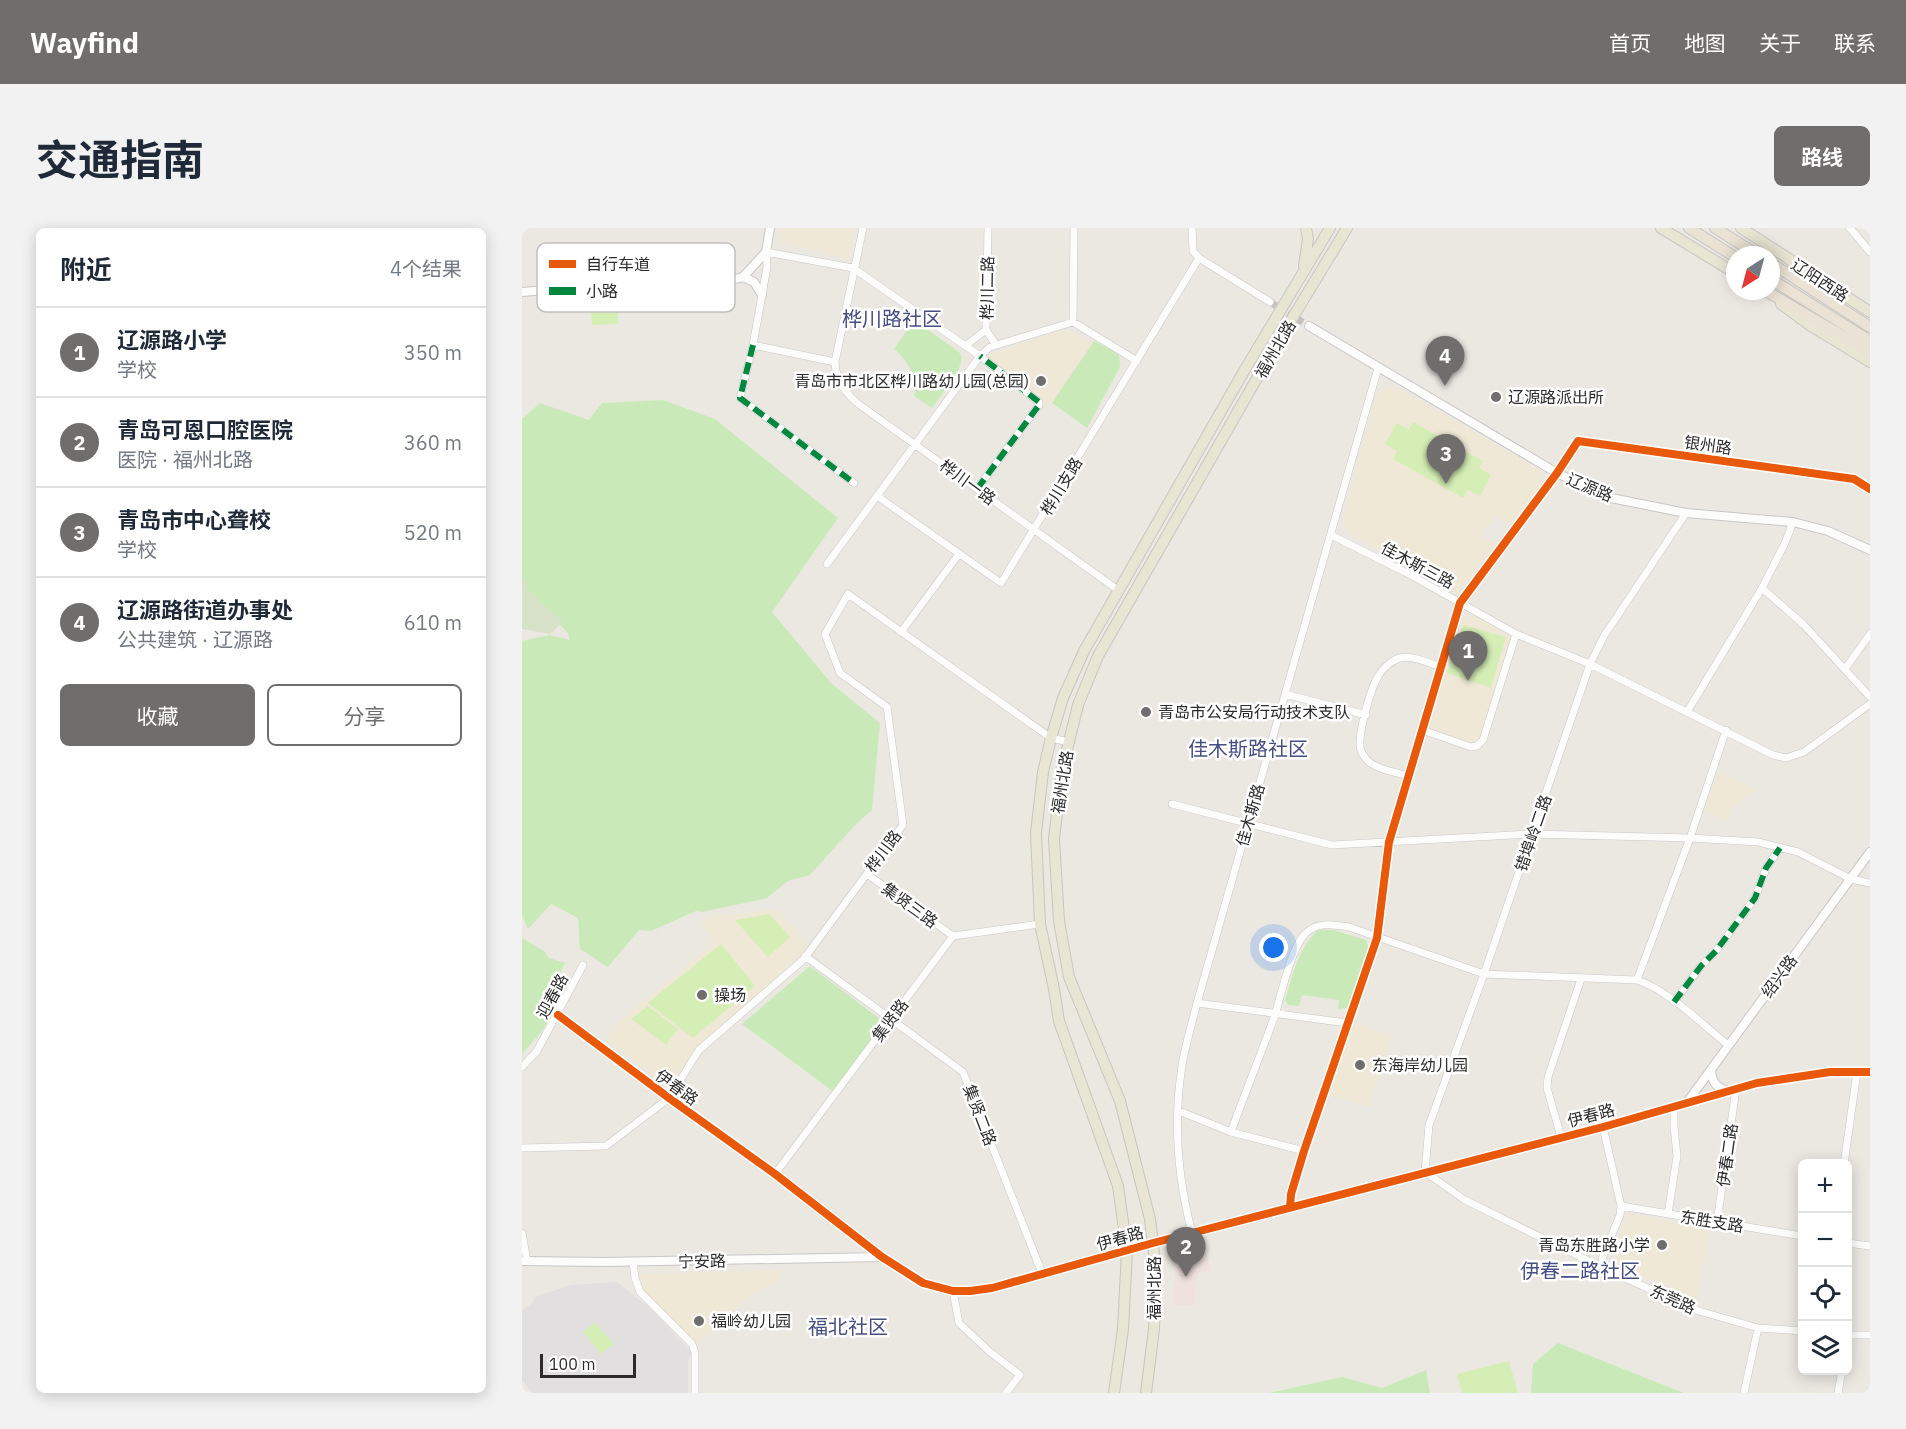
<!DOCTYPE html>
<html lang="zh">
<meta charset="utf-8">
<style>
:root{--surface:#fff;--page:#f2f2f3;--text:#1f2937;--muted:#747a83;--line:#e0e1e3;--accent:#6f6e6c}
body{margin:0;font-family:"IBM Plex Sans","Noto Sans SC",sans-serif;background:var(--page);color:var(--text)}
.controls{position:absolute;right:18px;bottom:18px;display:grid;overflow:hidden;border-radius:9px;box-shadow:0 3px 15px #0003}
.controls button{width:54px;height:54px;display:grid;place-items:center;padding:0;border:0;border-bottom:2px solid var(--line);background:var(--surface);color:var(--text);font:30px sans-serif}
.compass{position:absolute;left:1204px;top:18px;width:54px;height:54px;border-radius:50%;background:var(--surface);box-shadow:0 3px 15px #0003;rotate:216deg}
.scale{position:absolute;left:18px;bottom:15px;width:96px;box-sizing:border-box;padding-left:6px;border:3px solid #2c2c2c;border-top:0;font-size:16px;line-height:21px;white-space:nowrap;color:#2c2c2c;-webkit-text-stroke:4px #fff;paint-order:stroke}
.you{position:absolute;left:752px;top:720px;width:21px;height:21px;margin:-15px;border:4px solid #fff;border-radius:50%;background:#1a73e8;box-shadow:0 0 0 9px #1a73e833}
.badge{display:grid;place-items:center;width:39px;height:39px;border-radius:50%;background:var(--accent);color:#fff;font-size:20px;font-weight:700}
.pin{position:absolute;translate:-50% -50px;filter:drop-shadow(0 2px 3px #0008)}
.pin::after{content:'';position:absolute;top:32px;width:21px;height:18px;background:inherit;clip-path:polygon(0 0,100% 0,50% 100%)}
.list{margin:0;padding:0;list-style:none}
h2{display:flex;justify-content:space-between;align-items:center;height:78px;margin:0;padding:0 24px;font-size:26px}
h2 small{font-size:20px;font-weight:400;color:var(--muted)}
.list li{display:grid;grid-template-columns:39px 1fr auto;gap:18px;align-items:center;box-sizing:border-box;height:90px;padding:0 24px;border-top:2px solid var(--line)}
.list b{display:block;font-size:22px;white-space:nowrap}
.list p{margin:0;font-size:20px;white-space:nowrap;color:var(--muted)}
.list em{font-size:20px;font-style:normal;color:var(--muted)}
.actions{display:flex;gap:12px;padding:18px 24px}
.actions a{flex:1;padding:14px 0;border:2px solid var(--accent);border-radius:9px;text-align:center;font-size:21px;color:var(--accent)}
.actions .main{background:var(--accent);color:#fff}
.icon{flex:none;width:33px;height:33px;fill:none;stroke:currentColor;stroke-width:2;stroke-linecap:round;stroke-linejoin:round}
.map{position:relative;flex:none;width:1348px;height:1165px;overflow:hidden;border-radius:9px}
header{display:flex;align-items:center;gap:36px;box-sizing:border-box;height:84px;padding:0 30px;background:var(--accent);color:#fff}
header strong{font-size:28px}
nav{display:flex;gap:33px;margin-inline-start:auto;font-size:21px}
.intro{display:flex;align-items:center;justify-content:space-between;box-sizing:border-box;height:144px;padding:0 36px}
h1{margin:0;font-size:42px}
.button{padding:15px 27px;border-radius:9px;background:var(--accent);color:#fff;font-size:21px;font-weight:700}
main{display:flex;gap:36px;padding:0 36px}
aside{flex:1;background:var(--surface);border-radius:9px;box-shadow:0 3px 15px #0003}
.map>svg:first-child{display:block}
</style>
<header>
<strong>Wayfind</strong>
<nav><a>首页</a><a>地图</a><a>关于</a><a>联系</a></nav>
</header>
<div class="intro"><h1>交通指南</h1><a class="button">路线</a></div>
<main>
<aside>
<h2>附近<small>4个结果</small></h2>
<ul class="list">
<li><span class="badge">1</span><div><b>辽源路小学</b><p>学校</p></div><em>350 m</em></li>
<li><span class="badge">2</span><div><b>青岛可恩口腔医院</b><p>医院 · 福州北路</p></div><em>360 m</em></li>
<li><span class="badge">3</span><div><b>青岛市中心聋校</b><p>学校</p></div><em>520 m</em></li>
<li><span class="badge">4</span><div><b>辽源路街道办事处</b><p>公共建筑 · 辽源路</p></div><em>610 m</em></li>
</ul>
<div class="actions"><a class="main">收藏</a><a>分享</a></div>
</aside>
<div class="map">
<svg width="1348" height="1165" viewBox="0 0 1348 1165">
<rect width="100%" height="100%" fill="#ebe8e2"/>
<path fill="#e2dfe1" d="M95,1054L128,1080L170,1124L166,1133V1165H11L0,1153V1083L11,1074L14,1068L50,1057Z"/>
<path fill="#efe8d6" d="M257,0H333L327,31L260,15L255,8Z
M544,103L572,113L530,175H523L464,131L468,126L534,104Z
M871,157L1016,241L1020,250L1016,263L988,297L974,288L959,307L973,317L935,365L829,307L823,298L821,289L855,167L863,160Z
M954,388L989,408L958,509L953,514H945L904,497L934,397L940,391Z
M1195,545L1234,561L1211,578L1204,593L1182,584Z
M254,681L276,704L286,718L277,729L175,819L147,858L84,812L99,791L192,715L179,695L189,687L200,688Z
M830,794L870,807L847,879L807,867Z
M1105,986L1189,999L1174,1071L1090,1034Z
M258,1042V1053L224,1070L177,1117L122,1063L116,1046Z"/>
<path fill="#f1e1de" d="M684,1023L689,1042L677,1046L674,1051L673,1077H652L653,1040L663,1029Z"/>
<path fill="#c9eab8" d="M392,92L437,124L440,130L436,144L410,180L392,168C397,149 386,133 372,121Z
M572,113L597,125L598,139L565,200L530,175Z
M141,172L193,191L316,290L250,384L310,456L358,495L350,582L334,596L288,647L266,653L245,670L180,684L174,683L129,703L117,702L86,739L58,721L56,690L29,676L6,701L0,687V413L27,407L48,412L45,404L0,359V191L18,175L67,192L80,175Z
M796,702H811L844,712L847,721L826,780L816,781L817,772L780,767L777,778L766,777L763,772C772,746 775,721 796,702Z
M0,710L22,723L27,730L43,735L38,745L44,754L21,802L0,826Z
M288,738L362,794L312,864L220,796Z
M1036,1115L1162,1165H1009L1011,1136Z
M904,1142L908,1165H747L820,1149L860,1160Z"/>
<path fill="#d6e1c8" d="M0,345L8,364L41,394L28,406L0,401Z"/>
<path fill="#d5eeb5" d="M96,82V96L70,97L69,83Z
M891,194L961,233L957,240L969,247L958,268L946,262L941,270L871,231L875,223L863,216L875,195L886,201L881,212Z
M941,397L984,409L969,460L925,445Z
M247,686L268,709L246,729L213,692Z
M199,716L233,758L171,810L126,775Z
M126,778L156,801L144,817L109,791Z
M73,1094L92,1116L79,1126L61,1104Z
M987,1133L996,1165H940L935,1146Z"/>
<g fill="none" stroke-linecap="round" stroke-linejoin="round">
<path stroke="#c5c2be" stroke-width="7" stroke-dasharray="7 3.5" stroke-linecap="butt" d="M748,74L787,98"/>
<g stroke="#c8c7c7" stroke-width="8">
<path id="minor" d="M341,0L313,134C314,153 321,162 335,175L596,362
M466,0L464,102L474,117
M670,0L671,23L677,30L748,74
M1328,0L1348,24
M551,94L552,0
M231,117L218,170L332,255
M443,118L464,102
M313,134L231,117L245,39L244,24L331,40L458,128L517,174V177L455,261
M355,268L479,355L677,30
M1164,285L1082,408L1068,436L962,746L907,897L903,944L943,972L1085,1042L1177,1083L1236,1100L1280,1103
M809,307L885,345L994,406L1068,436L1251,527L1264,530L1282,524L1348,476
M305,336L458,128L468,119L551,94L615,133
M1240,360L1282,397L1348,469
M379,404L437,326
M1323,441L1348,406
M763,466L844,487
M1165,484L1240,360L1263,315L1271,294
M900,502L949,519L955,518L961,512L994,406
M886,548C873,544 853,541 844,531C842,528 840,526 839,523C834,510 849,459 857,447C861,440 870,432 878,430C890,427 907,435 919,439
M650,576L810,617L1010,606L1168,610L1236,614L1276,624L1329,651L1348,655
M345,646L431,708
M283,728L441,844L520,1045
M1115,752L1168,610L1204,502
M1152,774L1179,738L1194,723L1233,670L1244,640L1258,620
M675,775L825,795
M0,839L15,823L61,737
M657,883L709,904L782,923
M1081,899L1099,978L1098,987L1080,1031L1081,1038
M709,904C723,865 739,826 753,787C759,767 770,717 784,705C796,693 813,697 827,699L962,746L1115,752C1146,762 1181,797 1206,817
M1039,909L1025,860L1026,849L1059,751
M0,920L84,918L147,870L177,822L281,732L381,597L365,479L318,445L303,406L326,366L529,510L547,514
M1322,936L1335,844
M253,946L431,708L518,696
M1099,978L1280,1008
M768,979L769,966L782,923L855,710L867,614L938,375L1035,245L1056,213L1332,251L1348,261
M1146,986L1155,928L1152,899V877
M1195,994L1214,861
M0,1005L5,1033
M670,1005C656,951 651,894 660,838C663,817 670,796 675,775L856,140
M1326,1015L1348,1018
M111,1034L113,1050L118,1064L170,1116L173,1125V1165
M431,1063L437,1095L468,1124L498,1147L484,1165
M1326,1107H1348
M1222,1165L1236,1100
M1316,1165L1320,1142"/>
</g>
<g stroke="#c8c7c7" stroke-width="10">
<path id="tertiary" d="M221,49L232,54L240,67
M0,64L94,56L210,52L221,49L244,24L248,0
M787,98L1035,245L1084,269L1164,285L1271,294L1306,303L1348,322
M36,787L147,870L253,946L360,1029L401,1055L431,1063H448L470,1060L631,1015L1081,899L1235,855L1308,844H1348
M1189,842C1190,853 1193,859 1205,863
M1166,873L1348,624
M0,1033L83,1034L359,1029"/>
</g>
<g stroke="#c6c5c2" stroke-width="12">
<path id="primary" d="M1139,0L1213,45
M1219,0L1275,36
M782,38L786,11L784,0
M1288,45L1348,84
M1259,76L1289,98L1348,134
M592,1165L601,1101L605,1023L596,958L537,793L532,761L518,696L514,605L521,544L529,510L541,470L562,423L722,143L808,0
M624,1165L632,1101L634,1042L628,991L598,873L547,749L537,693L532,611L540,542L556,477L576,428L754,117L825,0"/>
</g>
<g stroke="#c6c5c2" stroke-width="12">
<path id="trunk" d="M1167,0L1213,29
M1193,0L1236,27
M1268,32L1300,60
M1249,35L1348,99
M1249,51L1348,113
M1244,63L1348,124"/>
</g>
<use href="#minor" stroke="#fcfcfb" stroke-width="7"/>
<use href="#tertiary" stroke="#fcfcfb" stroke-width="8"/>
<use href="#primary" stroke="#e9e5d3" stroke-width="10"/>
<use href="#trunk" stroke="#eae2d4" stroke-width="10"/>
<path stroke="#00873e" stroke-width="6" stroke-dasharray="12 6" stroke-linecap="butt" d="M231,117L218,170L332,255
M455,261L517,177V174L458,128
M1152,774L1179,738L1194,723L1233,670L1244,640L1258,620"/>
<g stroke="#fff" stroke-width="11">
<path id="cycleway" d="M36,787L147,870L253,946L360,1029L401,1055L431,1063H448L470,1060L631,1015L1081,899L1235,855L1308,844H1348
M768,979L769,966L782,923L855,710L867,614L938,375L1035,245L1056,213L1332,251L1348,261"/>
</g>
<use href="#cycleway" stroke="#e8590c" stroke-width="8"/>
</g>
<g fill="#6f6e6c" stroke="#fff" stroke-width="2">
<circle cx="519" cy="153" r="6"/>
<circle cx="974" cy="169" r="6"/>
<circle cx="624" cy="484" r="6"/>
<circle cx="180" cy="767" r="6"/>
<circle cx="838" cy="837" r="6"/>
<circle cx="1140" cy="1017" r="6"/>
<circle cx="177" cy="1093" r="6"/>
</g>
<g text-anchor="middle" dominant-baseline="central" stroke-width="5" stroke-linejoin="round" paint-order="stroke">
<g font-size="16" fill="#2c2c2c" stroke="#fff">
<text transform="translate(1298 52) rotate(33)">辽阳西路</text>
<text transform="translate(465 60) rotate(-89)">桦川二路</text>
<text transform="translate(753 121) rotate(-60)">福州北路</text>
<text transform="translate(1186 217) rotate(8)">银州路</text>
<text transform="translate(446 254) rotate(36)">桦川一路</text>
<text transform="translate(539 258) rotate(-59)">桦川支路</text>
<text transform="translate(1068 259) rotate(23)">辽源路</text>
<text transform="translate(896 337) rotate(28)">佳木斯三路</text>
<text transform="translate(540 554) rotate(-81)">福州北路</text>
<text transform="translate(728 587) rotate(-74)">佳木斯路</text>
<text transform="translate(1011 605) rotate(-71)">错埠岭二路</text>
<text transform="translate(361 623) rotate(-53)">桦川路</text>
<text transform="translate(388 677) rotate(36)">集贤三路</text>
<text transform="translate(1257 748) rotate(-54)">绍兴路</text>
<text transform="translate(30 768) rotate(-62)">迎春路</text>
<text transform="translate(368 792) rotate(-53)">集贤路</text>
<text transform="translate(155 859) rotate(36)">伊春路</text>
<text transform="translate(458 887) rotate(69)">集贤二路</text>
<text transform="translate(1069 887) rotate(-15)">伊春路</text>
<text transform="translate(1205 927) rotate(-82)">伊春二路</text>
<text transform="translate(1190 993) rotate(9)">东胜支路</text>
<text transform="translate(598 1010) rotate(-16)">伊春路</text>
<text transform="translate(180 1033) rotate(-1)">宁安路</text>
<text transform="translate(632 1060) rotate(-90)">福州北路</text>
<text transform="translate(1151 1071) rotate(24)">东莞路</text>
</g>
<g font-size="16" fill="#2c2c2c" stroke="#fff" text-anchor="start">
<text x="507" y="153" text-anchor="end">青岛市市北区桦川路幼儿园(总园)</text>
<text x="986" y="169">辽源路派出所</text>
<text x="636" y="484">青岛市公安局行动技术支队</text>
<text x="192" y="767">操场</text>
<text x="850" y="837">东海岸幼儿园</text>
<text x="1128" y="1017" text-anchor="end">青岛东胜路小学</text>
<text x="189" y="1093">福岭幼儿园</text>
</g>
<g font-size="20" fill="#474f82" stroke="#fff">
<text x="370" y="90">桦川路社区</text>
<text x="726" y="520">佳木斯路社区</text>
<text x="1058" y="1042">伊春二路社区</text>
<text x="326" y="1098">福北社区</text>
</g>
</g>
<rect x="15" y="15" width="198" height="69" rx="9" fill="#fff" stroke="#c0c0c0" stroke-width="1.5"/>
<rect x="27" y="32" width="27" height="8" fill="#e8590c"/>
<rect x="27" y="59" width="27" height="8" fill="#00873e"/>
<g font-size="16" fill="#2c2c2c">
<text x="64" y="42">自行车道</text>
<text x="64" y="69">小路</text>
</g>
</svg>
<div class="controls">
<button>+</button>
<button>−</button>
<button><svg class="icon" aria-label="locate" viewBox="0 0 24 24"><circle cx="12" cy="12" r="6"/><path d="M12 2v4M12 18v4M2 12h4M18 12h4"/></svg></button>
<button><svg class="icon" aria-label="layers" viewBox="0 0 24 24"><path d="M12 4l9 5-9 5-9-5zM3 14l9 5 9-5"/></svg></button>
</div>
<svg class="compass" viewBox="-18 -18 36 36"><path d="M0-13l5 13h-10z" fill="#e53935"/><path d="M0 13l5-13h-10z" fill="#747a83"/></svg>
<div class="scale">100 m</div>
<div class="you"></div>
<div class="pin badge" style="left:946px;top:453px">1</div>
<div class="pin badge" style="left:664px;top:1049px">2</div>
<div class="pin badge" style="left:924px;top:256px">3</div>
<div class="pin badge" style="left:923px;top:158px">4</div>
</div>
</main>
